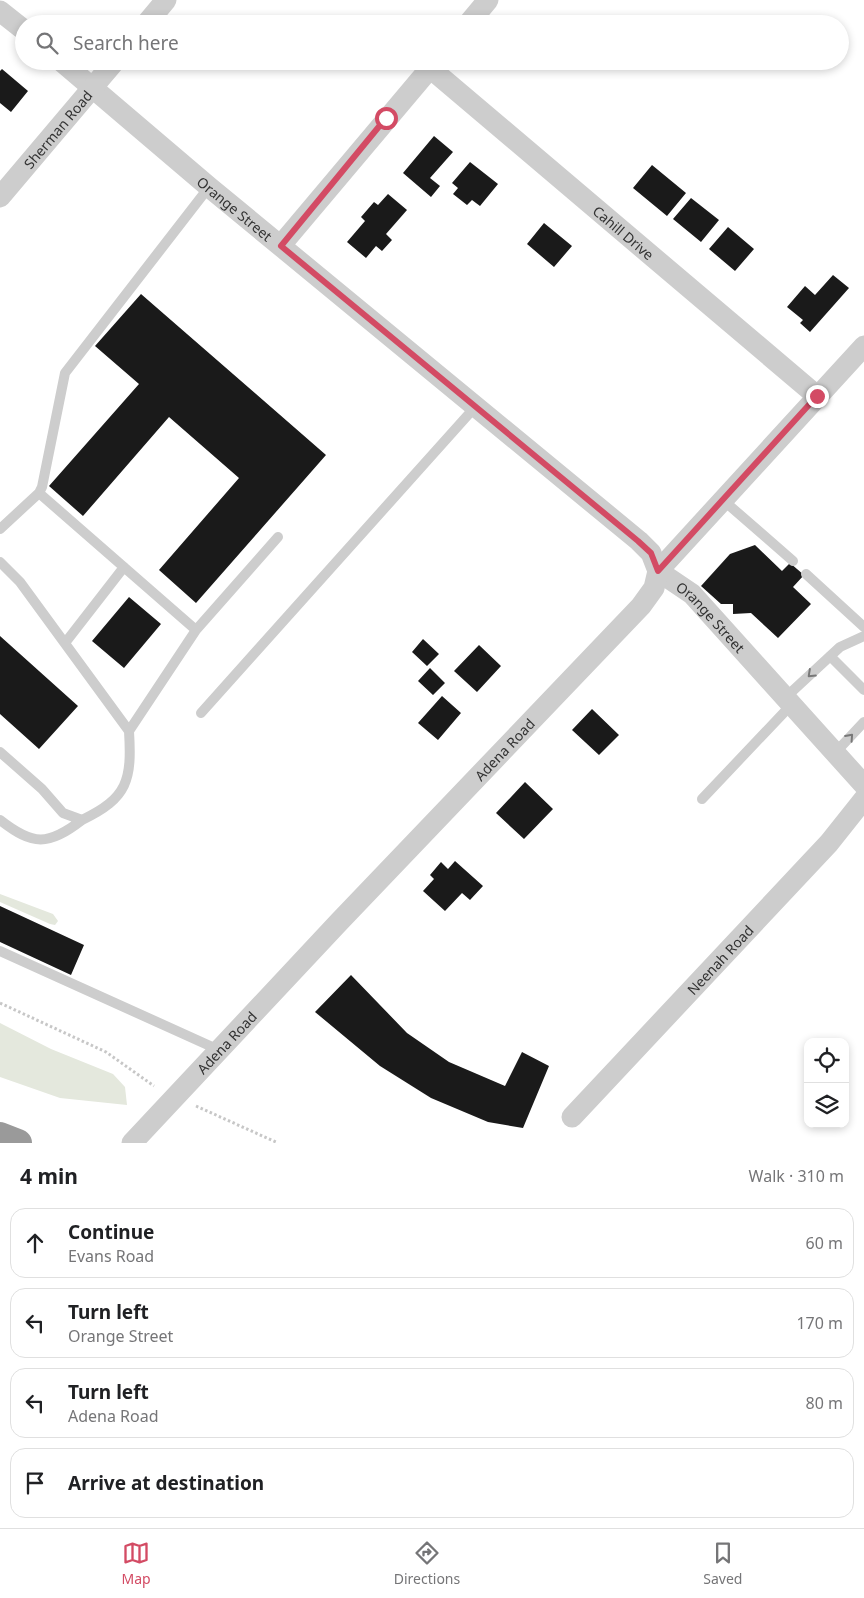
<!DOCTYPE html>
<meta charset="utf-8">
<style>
:root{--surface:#fff;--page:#f6f6f6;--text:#202124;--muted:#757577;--line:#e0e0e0;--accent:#d34b64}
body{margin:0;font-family:"Noto Sans",sans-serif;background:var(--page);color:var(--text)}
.controls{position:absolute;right:15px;bottom:15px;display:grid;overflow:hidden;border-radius:10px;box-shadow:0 2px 8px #0003}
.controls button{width:45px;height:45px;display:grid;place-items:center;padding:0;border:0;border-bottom:1px solid var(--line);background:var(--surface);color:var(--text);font:25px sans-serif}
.stop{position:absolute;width:15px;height:15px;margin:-11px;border:4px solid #d34b64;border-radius:50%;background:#fff}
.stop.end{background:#d34b64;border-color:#fff;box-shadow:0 1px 5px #0008}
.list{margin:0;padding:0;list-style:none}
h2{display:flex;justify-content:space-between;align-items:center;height:65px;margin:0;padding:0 20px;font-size:21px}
h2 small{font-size:16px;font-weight:400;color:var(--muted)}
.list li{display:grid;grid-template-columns:32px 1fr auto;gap:15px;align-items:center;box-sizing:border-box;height:70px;margin:0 10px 10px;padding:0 10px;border:1px solid var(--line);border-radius:15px}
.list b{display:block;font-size:19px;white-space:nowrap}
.list p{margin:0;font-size:16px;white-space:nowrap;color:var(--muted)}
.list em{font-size:16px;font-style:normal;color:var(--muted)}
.icon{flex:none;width:28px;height:28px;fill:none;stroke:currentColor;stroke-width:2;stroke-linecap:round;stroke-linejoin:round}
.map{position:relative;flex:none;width:864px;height:1143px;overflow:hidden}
.search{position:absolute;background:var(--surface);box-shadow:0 2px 8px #0003;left:15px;right:15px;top:15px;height:55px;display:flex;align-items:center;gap:12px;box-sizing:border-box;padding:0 18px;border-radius:28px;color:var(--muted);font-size:19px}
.sheet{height:385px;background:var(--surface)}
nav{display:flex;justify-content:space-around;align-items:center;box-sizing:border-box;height:70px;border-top:1px solid var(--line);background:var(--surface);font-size:14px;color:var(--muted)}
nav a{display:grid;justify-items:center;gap:2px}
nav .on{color:var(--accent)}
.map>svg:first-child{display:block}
</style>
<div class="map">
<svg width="864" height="1143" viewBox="0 0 864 1143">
<rect width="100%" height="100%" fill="#fff"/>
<path fill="#e4e8dd" d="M0,894L53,914L58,921L55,925L50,924L0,902Z
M0,1023L51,1049L113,1074L125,1087L127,1105L60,1098L0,1077Z"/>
<path fill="#1a1a1a" d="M2,69L28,91L11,112L0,103V71Z
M434,136L453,152L430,178L440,186L431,197L403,173Z
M470,162L498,184L480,206L472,200L467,205L453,194L458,188L452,183Z
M652,165L686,193L667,216L633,188Z
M388,194L407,210L386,234L392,240L382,251L376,246L366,258L347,242L365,221L361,217L374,202L378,205Z
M691,198L719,220L701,242L673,219Z
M544,223L572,246L554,267L527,244Z
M728,227L754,249L735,271L709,249Z
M833,275L849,288L810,332L800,323L803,320L787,307L805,286L815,295Z
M141,294L326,455L196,603L159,570L239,478L169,417L83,516L49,486L139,384L95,346Z
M755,545L782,571L790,563L804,575L793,587L811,604L778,638L751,613L733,614V604H721L701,586L730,554Z
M129,597L161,624L124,668L92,641Z
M0,636L78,706L39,749L0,714Z
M423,639L439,654L427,666L412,652Z
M479,645L501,666L477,692L454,671Z
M430,668L445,683L433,695L418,681Z
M442,696L461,713L438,740L418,723Z
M592,709L619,735L599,755L572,730Z
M525,782L553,809L524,839L496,813Z
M455,861L483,886L470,900L462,893L445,911L423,891L434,879L430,875L441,862L448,869Z
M0,906L84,945L71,975L0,942Z
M351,975L407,1033L449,1062L505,1086L522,1052L549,1066L523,1128L488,1122L431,1098L380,1066L315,1012Z"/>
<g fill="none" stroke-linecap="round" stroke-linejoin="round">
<path stroke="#c7c7c7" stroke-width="3" stroke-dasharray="2.5 2.5" stroke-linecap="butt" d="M0,1003L106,1052L154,1086
M196,1106L278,1143"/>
<path stroke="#cdcdcd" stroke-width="10" d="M39,493L196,630L278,537
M723,500L793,561
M0,529L39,493L42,487L65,373L209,187
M0,562L20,582L129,731C132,780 128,798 82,820L63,813L42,789L0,752
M806,574L864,627
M65,643L124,567
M830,656L864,690
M786,697L840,647L864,636
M201,713L476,406
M129,731L196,630
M835,753L864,722
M702,799L792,704
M0,820C33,846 48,846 82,820
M0,951L219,1050"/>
<g stroke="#cdcdcd" stroke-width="21">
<path d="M0,11L24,30"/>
<path d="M146,24L166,0"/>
<path d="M468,24L488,0"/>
<path id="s1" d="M61,61L209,187L639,541L651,553L658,571L692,594L864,785"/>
<path id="s2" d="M430,68L817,396"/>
<path id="s3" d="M0,197L115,61"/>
<path d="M281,245L436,61"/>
<path id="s4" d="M572,1117L829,843L864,799"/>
<path id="s5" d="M132,1143L339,922L641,606L654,588L658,571L864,346"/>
</g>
<path stroke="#9a9a9a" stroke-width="28" d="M0,1136L18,1143"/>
</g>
<defs><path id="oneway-chevron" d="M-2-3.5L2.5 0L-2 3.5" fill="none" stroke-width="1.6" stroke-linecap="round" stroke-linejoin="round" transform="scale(1.25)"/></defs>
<g stroke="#787878">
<use href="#oneway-chevron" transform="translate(811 674) rotate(137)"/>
<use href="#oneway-chevron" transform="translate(850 737) rotate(-48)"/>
</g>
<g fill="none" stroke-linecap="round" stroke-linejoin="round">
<path stroke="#d34b64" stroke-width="6" d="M386,118L281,246L638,541L651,553L658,571L817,396"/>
</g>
<g text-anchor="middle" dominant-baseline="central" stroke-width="5" stroke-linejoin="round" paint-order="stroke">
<g font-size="14" fill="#333" stroke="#fff">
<text stroke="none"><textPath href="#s3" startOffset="89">Sherman Road</textPath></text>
<text stroke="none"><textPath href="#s1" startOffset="228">Orange Street</textPath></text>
<text stroke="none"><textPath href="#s2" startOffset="254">Cahill Drive</textPath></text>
<text stroke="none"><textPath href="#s1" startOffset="858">Orange Street</textPath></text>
<text stroke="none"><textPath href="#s5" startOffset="542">Adena Road</textPath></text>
<text stroke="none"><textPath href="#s4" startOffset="216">Neenah Road</textPath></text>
<text stroke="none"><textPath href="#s5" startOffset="138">Adena Road</textPath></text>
</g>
</g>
</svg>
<div class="controls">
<button><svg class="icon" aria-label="locate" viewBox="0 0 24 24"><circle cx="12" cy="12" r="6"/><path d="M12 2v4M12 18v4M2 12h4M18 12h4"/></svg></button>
<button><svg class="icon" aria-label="layers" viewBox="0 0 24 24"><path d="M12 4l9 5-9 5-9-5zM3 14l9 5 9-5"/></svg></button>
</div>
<div class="stop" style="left:386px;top:118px"></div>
<div class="stop end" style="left:817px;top:396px"></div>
<div class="search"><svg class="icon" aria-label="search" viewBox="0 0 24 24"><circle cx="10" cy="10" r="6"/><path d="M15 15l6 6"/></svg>Search here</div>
</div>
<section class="sheet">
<h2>4 min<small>Walk · 310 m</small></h2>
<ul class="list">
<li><svg class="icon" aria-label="ahead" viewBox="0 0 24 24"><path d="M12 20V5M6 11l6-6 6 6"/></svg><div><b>Continue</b><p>Evans Road</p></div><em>60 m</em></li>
<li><svg class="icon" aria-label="left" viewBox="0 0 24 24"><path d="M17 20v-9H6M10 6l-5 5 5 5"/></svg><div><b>Turn left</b><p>Orange Street</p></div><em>170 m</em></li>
<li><svg class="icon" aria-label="left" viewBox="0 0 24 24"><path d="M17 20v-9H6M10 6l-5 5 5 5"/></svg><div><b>Turn left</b><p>Adena Road</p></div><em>80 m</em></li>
<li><svg class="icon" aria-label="arrive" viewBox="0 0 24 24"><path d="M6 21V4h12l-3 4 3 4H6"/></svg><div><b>Arrive at destination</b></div></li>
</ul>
</section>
<nav>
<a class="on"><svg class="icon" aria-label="map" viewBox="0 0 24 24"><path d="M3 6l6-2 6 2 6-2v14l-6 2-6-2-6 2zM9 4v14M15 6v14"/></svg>Map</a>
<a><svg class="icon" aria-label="directions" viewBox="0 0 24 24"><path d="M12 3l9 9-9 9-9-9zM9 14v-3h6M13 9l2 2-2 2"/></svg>Directions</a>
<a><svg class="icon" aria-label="saved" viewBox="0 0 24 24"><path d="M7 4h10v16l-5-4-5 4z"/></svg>Saved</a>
</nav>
